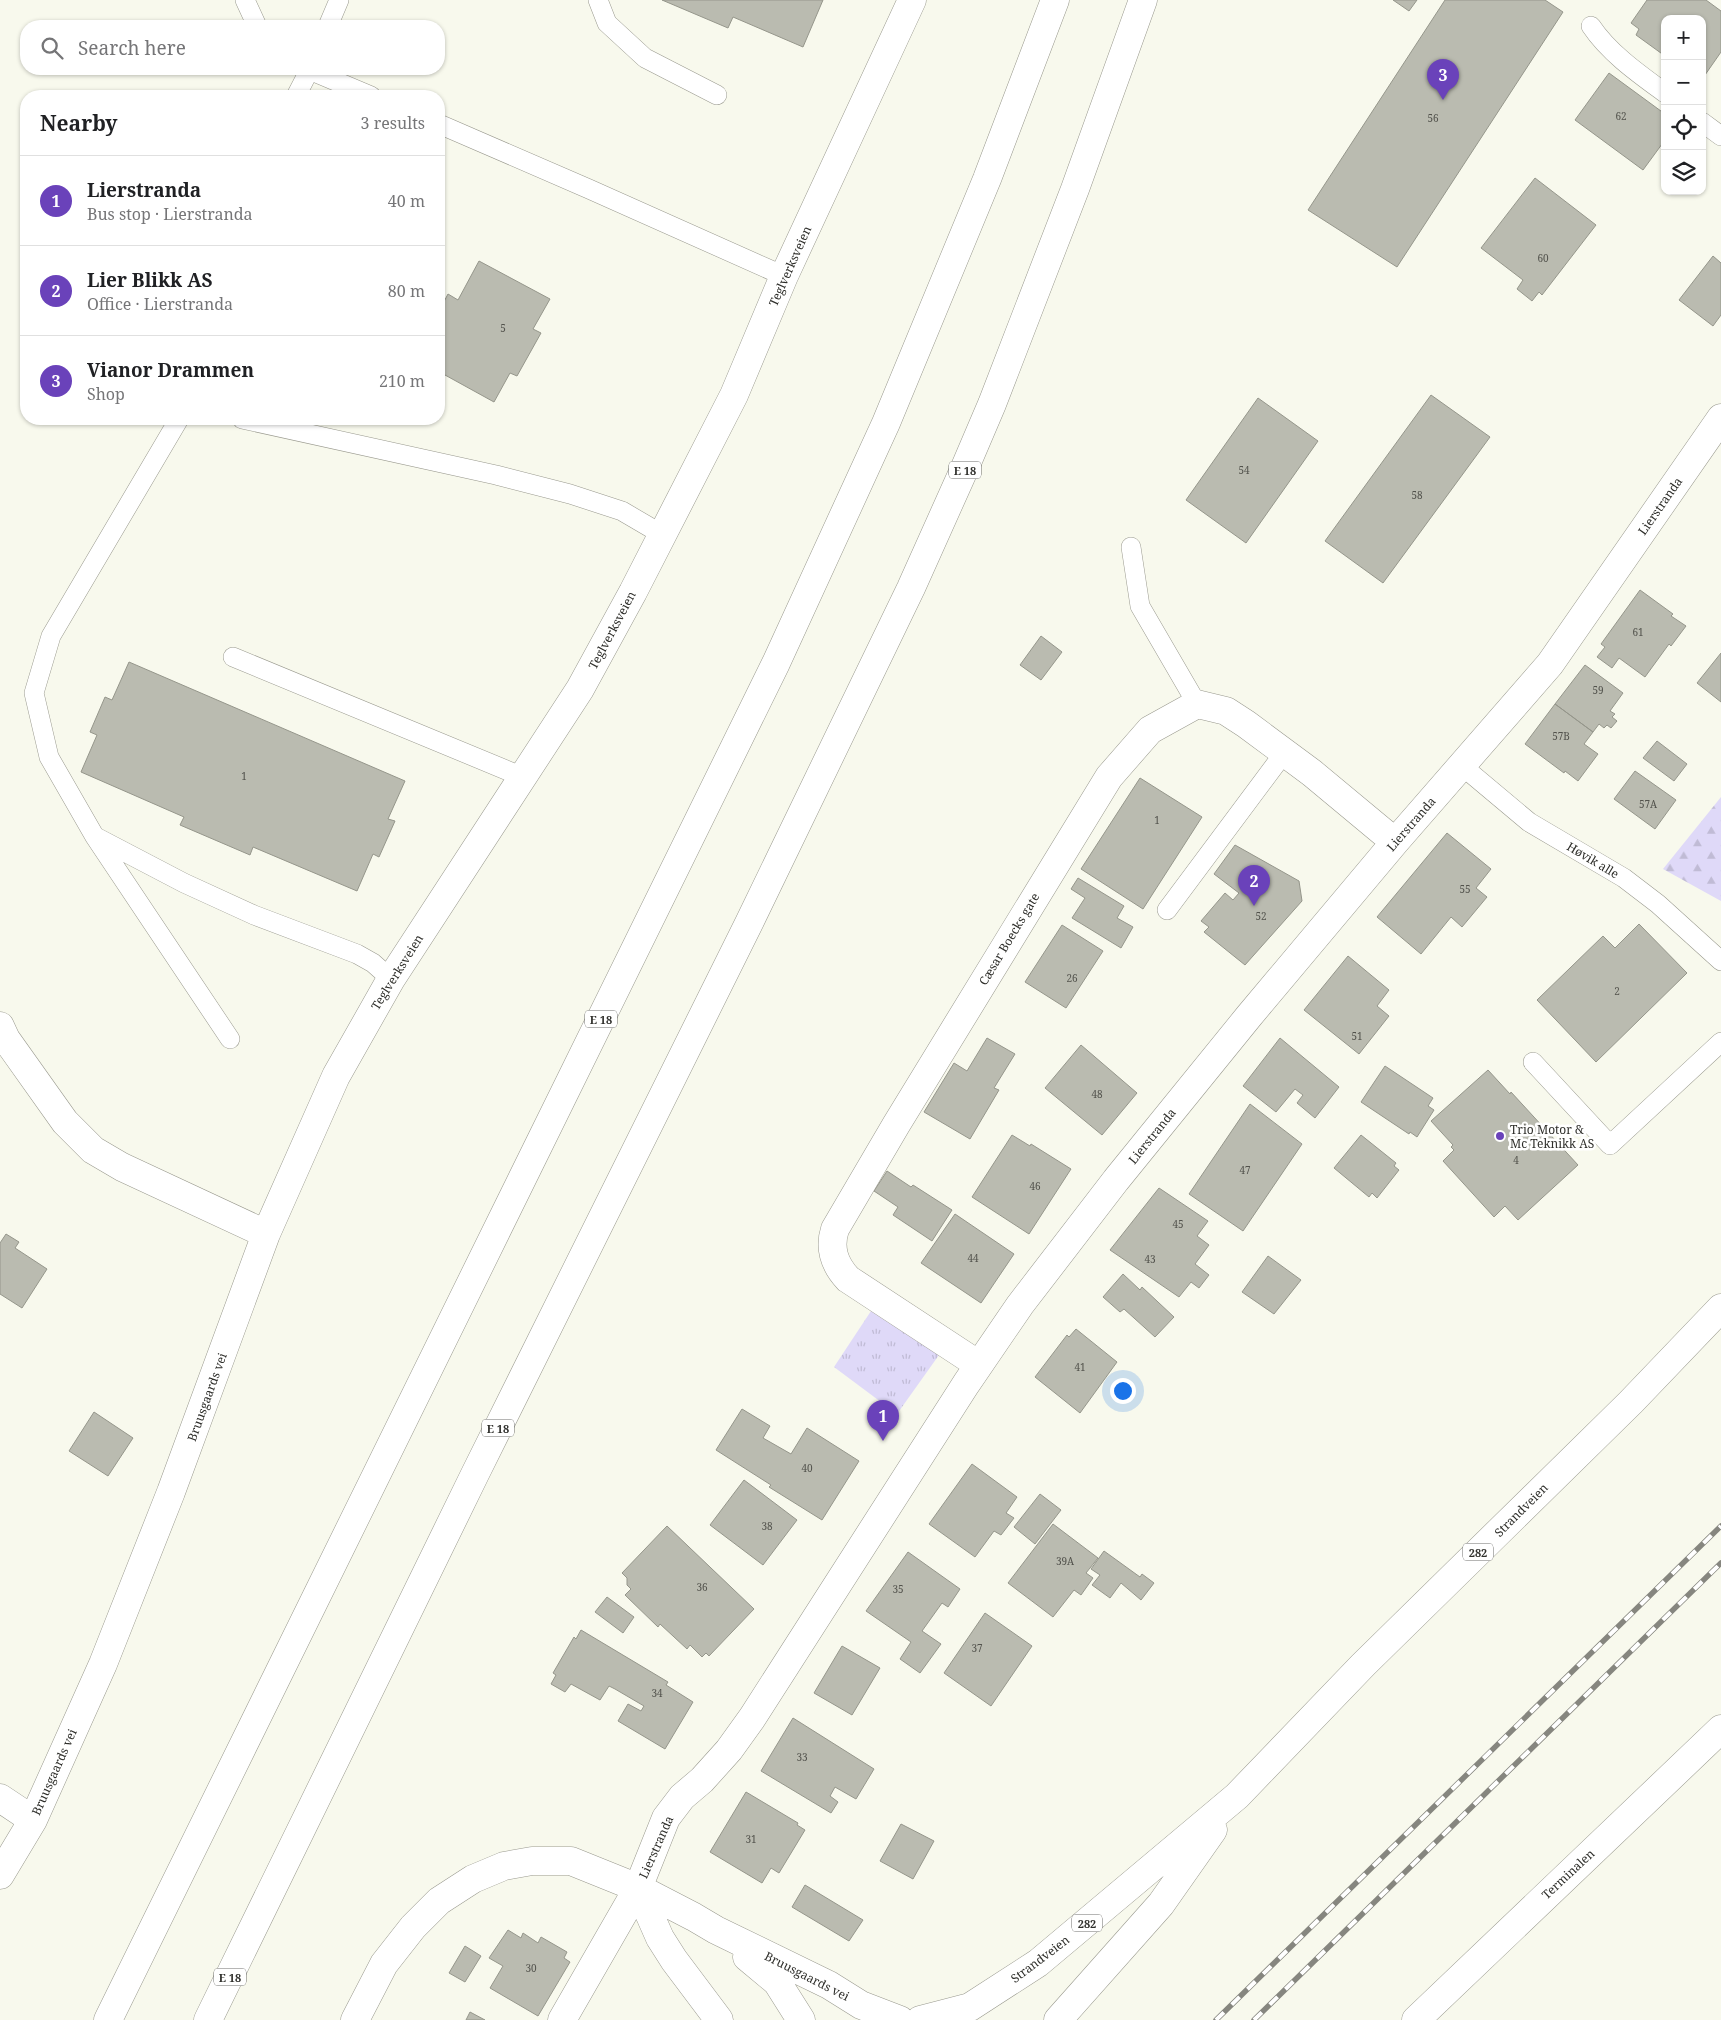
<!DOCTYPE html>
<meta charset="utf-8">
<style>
:root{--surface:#fff;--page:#f2f2f2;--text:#202124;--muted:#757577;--line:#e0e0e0;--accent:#6a42ba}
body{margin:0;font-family:"Noto Serif",serif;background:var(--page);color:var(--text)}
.controls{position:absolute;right:15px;top:15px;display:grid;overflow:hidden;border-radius:10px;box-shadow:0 1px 4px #0004}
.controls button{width:45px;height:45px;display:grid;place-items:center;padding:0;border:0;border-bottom:1px solid var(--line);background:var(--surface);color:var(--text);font:25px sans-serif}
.you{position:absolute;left:1122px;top:1390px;width:18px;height:18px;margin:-12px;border:4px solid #fff;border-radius:50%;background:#1a73e8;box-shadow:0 0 0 8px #1a73e833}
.badge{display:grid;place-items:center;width:32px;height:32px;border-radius:50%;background:var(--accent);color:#fff;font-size:16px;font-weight:700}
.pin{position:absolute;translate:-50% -41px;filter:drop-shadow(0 1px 2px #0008)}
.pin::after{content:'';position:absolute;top:26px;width:18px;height:15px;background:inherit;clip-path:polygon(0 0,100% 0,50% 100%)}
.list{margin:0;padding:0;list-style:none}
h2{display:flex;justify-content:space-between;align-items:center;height:65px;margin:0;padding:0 20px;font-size:21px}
h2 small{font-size:16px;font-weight:400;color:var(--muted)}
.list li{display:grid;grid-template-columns:32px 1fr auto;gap:15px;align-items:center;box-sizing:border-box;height:90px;padding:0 20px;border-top:1px solid var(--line)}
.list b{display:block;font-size:19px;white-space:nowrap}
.list p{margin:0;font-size:16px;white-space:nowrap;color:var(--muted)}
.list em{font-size:16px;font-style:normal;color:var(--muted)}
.icon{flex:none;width:28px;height:28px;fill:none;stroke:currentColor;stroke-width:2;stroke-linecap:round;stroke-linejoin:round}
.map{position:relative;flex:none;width:1721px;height:2020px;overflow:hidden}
.search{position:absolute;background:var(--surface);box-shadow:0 1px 4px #0004;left:20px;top:20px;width:425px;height:55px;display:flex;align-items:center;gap:12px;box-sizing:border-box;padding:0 18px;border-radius:20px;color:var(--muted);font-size:19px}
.panel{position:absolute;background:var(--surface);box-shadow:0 1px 4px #0004;left:20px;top:90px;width:425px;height:335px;border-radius:20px}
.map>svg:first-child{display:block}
</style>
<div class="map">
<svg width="1721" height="2020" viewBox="0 0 1721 2020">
<defs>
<pattern id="forest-firs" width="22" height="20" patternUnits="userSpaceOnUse" patternTransform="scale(1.25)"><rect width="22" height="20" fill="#dfd9f8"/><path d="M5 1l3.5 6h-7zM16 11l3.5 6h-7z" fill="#c0bbd5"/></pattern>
<pattern id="park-tufts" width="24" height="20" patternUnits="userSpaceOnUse" patternTransform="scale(1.25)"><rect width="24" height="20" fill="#dfd9f8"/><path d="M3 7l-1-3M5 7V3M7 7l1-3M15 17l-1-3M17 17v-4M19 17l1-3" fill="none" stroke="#c0bbd5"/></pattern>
</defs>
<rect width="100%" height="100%" fill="#f8f9ed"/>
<path fill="url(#forest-firs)" d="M1721,797V901L1663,869Z"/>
<path fill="url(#park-tufts)" d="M871,1311L939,1355L897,1414L834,1367Z"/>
<path fill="#babbb0" stroke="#95968b" d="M662,0H823L803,47L733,17L728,28Z
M1393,0H1417L1409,11Z
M1445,0H1545L1563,12L1397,267L1308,210Z
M1647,0H1706L1721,11V52L1705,75L1702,73V19H1665V56L1636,35L1639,29L1631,23Z
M1609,73L1665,114V140L1643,170L1575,120Z
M1535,178L1596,225L1542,295L1539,292L1532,301L1517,289L1523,280L1481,248Z
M1713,256L1721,263V315L1713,326L1679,300Z
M479,261L550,299L533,329L541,333L517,376L510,373L494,402L445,375L440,383L439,382V335L444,325L439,322V311L448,294L458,300Z
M1431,395L1490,437L1383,583L1325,541Z
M1258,398L1318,441L1246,543L1186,500Z
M1640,590L1673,614L1671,616L1686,626L1671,646L1669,644L1645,677L1619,658L1612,668L1597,657L1605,647L1601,644Z
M1041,636L1062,652L1041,680L1020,665Z
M1721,653V702L1697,683Z
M129,662L405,781L388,819L395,821L379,857L373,854L357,891L253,847L250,855L180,825L184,817L81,772L97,735L90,732L105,697L112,700Z
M1585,665L1623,693L1610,711L1615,714L1612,717L1617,721L1611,728L1607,725L1604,728L1599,724L1593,732L1555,704Z
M1555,704L1593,732L1584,744L1598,754L1578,781L1565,771L1564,773L1525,744Z
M1657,741L1687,764L1674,781L1643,758Z
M1635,771L1676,800L1655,829L1614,799Z
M1140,778L1202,817L1143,909L1081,869Z
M1447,833L1491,869L1476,888L1487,897L1462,927L1451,917L1421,954L1377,917Z
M1235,845L1299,881L1302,901L1245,965L1204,932L1209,927L1201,921L1225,893L1233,900L1239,893L1214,874Z
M1078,878L1124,906L1117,918L1133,927L1121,948L1072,918L1085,898L1071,889Z
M1639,924L1687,973L1596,1062L1537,1000L1603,936L1615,948Z
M1062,925L1103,951L1066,1008L1025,982Z
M1348,956L1389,990L1377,1006L1389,1016L1359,1054L1304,1010Z
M987,1038L1015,1054L994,1088L999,1090L970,1139L924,1112L954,1063L967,1071Z
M1280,1038L1339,1087L1315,1118L1297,1103L1303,1095L1295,1089L1276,1112L1243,1086Z
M1081,1045L1137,1093L1102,1135L1045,1088Z
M1385,1066L1433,1098L1428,1106L1434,1110L1417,1137L1410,1132L1409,1134L1361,1102Z
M1488,1070L1510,1094L1511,1092L1578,1165L1518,1220L1505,1206L1494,1217L1443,1161L1454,1150L1451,1147L1453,1145L1431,1121Z
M1250,1104L1302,1144L1243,1231L1189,1194Z
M1012,1135L1030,1146L1031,1144L1071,1169L1029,1234L972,1197Z
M1361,1135L1396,1163L1394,1166L1399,1170L1377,1198L1372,1193L1369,1197L1334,1168Z
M887,1171L911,1187L913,1185L952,1210L932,1241L893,1215L898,1207L874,1191Z
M1159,1188L1208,1221L1197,1236L1209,1245L1195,1264L1209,1275L1199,1288L1191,1282L1179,1297L1110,1250Z
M955,1214L1014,1254L981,1303L921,1263Z
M6,1234L19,1242L15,1248L47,1269L22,1308L0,1294V1243Z
M1268,1256L1301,1280L1274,1314L1242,1292Z
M1123,1274L1140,1290L1142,1287L1174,1317L1155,1337L1124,1309L1120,1312L1103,1297Z
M1076,1329L1117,1362L1080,1413L1035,1377L1067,1335L1069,1337Z
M742,1409L770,1426L763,1438L791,1454L807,1428L859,1461L822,1520L769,1487L771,1485L716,1450Z
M94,1412L133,1438L108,1476L69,1451Z
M972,1464L1017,1497L1006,1513L1014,1518L1001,1535L994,1531L975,1557L929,1524Z
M744,1480L797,1520L763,1565L710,1525Z
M1040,1494L1061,1510L1035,1544L1014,1527Z
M1053,1524L1098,1558L1086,1573L1093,1578L1081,1595L1074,1590L1053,1617L1008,1583Z
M667,1526L754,1609L709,1656L706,1653L702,1657L690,1645L687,1649L660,1624L658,1627L625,1595L631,1589L627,1585V1578L622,1573Z
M1104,1551L1140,1577L1142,1574L1154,1583L1141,1600L1121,1583L1110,1598L1092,1585L1100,1575L1091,1569Z
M908,1552L960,1589L948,1607L942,1603L922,1631L941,1644L920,1673L900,1659L911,1642L866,1611Z
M607,1597L634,1617L623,1633L595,1612Z
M985,1613L1032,1646L991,1706L944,1673Z
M581,1630L668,1682L666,1685L693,1702L665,1749L618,1721L628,1704L641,1711L644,1706L615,1689L609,1686L600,1700L571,1684L565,1692L551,1684L556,1675L553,1673L574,1637L576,1639Z
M842,1646L880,1668L852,1715L814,1693Z
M793,1718L874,1769L856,1799L835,1787L830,1796L838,1802L831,1813L761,1771Z
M746,1792L798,1823L797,1825L805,1830L779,1873L771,1868L762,1883L710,1852Z
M901,1824L934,1841L913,1879L880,1861Z
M805,1885L863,1920L849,1941L792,1907Z
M508,1930L521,1938L523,1933L538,1943L541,1937L567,1952L564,1958L570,1962L538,2016L490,1988L503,1966L489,1958Z
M465,1946L481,1956L465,1982L449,1973Z
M470,2012L485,2020H466Z"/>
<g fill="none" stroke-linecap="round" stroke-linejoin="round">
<g stroke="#99998e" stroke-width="20">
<path id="lane" d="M245,0L257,26
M598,0L607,23L645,58L717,95
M328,26L339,0
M1591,26C1609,53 1639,74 1665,93
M307,69L371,96
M296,96L310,69
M1702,122L1721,136
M439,124L589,189L784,276
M179,419L51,636L34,693L49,757L95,837L230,1039
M242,419L496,475L570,494L622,511L663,535
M1131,547L1140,606L1197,704
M233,657L523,777
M1461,765L1529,822L1624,878L1658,904L1721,961
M96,837L184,883L254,915L357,954L373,963L391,979
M1167,910L1284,753
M1533,1062L1610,1145L1721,1042"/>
</g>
<g stroke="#99998e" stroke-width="29">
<path id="street" d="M0,1026L6,1039L65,1122L93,1150L122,1167L266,1234
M979,1365L848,1279C834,1264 829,1248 835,1229L896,1125L1109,777L1150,730L1197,704L1226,711L1246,724L1312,773L1395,842
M0,1798L33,1820
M0,1875L33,1820L103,1664L171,1492L266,1234L336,1076L391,979L580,689L633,592L734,395L784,276L912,0
M638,1888L660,1938L674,1960L719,2020
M747,1957L777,1982L801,2020
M355,2020L384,1964L413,1927L439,1901L473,1879L504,1866L532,1861H571L638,1888L694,1917L716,1930L829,1985L861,2005L900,2020
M562,2020L638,1888L666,1818L682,1797L702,1780L729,1750L752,1718L966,1384L1020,1305L1116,1180L1249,1016L1395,842L1550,664L1721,418
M1416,2020L1721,1729"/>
</g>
<g stroke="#99998e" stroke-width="29">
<path id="primary" d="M920,2020L970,2007L1038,1963L1237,1796L1363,1665L1631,1402L1721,1308
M1058,2020L1161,1904L1213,1830"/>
</g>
<g stroke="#99998e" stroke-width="29">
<path id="highway" d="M108,2020L776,663L886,423L987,179L1055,0
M208,2020L475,1474L749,923L911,588L963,472L992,404L1075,189L1143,0"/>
</g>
<use href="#lane" stroke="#fff" stroke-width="19"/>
<use href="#street" stroke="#fff" stroke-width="28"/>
<use href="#primary" stroke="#fff" stroke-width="28"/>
<use href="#highway" stroke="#fff" stroke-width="28"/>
<g stroke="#86867f" stroke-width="5.5">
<path id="rail" d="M1216,2020L1721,1526
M1254,2020L1721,1563"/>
</g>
<use href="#rail" stroke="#fff" stroke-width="4" stroke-dasharray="11" stroke-linecap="butt"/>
</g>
<circle fill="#6a42ba" stroke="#fff" stroke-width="2" cx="1500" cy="1136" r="5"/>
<g text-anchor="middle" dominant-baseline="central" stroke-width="5" stroke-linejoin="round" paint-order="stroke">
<g font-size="10" fill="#52524c">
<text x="1621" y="116">62</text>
<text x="1433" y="118">56</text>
<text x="1543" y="258">60</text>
<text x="503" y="328">5</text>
<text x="1244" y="470">54</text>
<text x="1417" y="495">58</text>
<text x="1638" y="632">61</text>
<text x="1598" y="690">59</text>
<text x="1561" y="736">57B</text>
<text x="244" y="776">1</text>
<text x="1648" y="804">57A</text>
<text x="1157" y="820">1</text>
<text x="1465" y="889">55</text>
<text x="1261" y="916">52</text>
<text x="1072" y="978">26</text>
<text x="1617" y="991">2</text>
<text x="1357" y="1036">51</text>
<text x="1097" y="1094">48</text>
<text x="1516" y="1160">4</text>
<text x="1245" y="1170">47</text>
<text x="1035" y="1186">46</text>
<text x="1178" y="1224">45</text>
<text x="973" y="1258">44</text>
<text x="1150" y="1259">43</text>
<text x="1080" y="1367">41</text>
<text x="807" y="1468">40</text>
<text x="767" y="1526">38</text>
<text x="1065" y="1561">39A</text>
<text x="702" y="1587">36</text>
<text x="898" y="1589">35</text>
<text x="977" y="1648">37</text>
<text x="657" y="1693">34</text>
<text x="802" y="1757">33</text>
<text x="751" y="1839">31</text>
<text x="531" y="1968">30</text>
</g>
<g fill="#fff" stroke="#6d6d6b" stroke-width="1">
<rect x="949" y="461.5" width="32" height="17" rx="4"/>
<rect x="585" y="1010.5" width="32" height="17" rx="4"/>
<rect x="482" y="1419.5" width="32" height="17" rx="4"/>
<rect x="1463" y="1543.5" width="30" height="17" rx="4"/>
<rect x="1072" y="1914.5" width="30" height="17" rx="4"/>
<rect x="214" y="1968.5" width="32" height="17" rx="4"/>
</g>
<g font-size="11" font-weight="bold" fill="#2f2f2b">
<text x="965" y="470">E 18</text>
<text x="601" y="1019">E 18</text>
<text x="498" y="1428">E 18</text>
<text x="1478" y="1552">282</text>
<text x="1087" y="1923">282</text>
<text x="230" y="1977">E 18</text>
</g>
<g font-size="12" fill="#2f2f2b" stroke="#fff">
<text transform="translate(790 266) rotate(-66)">Teglverksveien</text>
<text transform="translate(1660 506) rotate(-55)">Lierstranda</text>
<text transform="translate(612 630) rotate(-62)">Teglverksveien</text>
<text transform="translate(1411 824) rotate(-49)">Lierstranda</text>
<text transform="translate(1593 860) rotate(31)">Høvik alle</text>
<text transform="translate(1009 939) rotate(-59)">Cæsar Boecks gate</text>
<text transform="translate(397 972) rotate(-58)">Teglverksveien</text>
<text transform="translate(1152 1136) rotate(-51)">Lierstranda</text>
<text transform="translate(207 1397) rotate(-70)">Bruusgaards vei</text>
<text transform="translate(1521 1510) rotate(-45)">Strandveien</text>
<text transform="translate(54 1772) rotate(-66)">Bruusgaards vei</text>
<text transform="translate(656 1847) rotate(-66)">Lierstranda</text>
<text transform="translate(1568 1874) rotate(-43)">Terminalen</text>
<text transform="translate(1040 1959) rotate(-37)">Strandveien</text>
<text transform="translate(807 1976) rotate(27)">Bruusgaards vei</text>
</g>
<g font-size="12" fill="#2f2f2b" stroke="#fff" text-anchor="start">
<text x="1510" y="1129">Trio Motor &amp;<tspan x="1510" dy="14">Mc Teknikk AS</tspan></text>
</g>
</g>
</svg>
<div class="controls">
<button>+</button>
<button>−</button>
<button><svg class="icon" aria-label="locate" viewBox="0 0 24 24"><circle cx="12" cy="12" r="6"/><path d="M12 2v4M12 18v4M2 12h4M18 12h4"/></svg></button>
<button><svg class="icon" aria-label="layers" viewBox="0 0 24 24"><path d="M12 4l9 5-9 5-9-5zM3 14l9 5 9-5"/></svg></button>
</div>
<div class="you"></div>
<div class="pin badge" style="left:883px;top:1441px">1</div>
<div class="pin badge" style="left:1254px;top:906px">2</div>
<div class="pin badge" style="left:1443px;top:100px">3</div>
<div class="search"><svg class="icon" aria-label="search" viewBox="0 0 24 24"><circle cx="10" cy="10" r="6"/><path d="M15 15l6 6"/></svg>Search here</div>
<section class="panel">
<h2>Nearby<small>3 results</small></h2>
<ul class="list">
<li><span class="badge">1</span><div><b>Lierstranda</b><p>Bus stop · Lierstranda</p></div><em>40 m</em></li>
<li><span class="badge">2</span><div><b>Lier Blikk AS</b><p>Office · Lierstranda</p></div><em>80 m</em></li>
<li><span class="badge">3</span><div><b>Vianor Drammen</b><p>Shop</p></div><em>210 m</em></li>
</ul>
</section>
</div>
